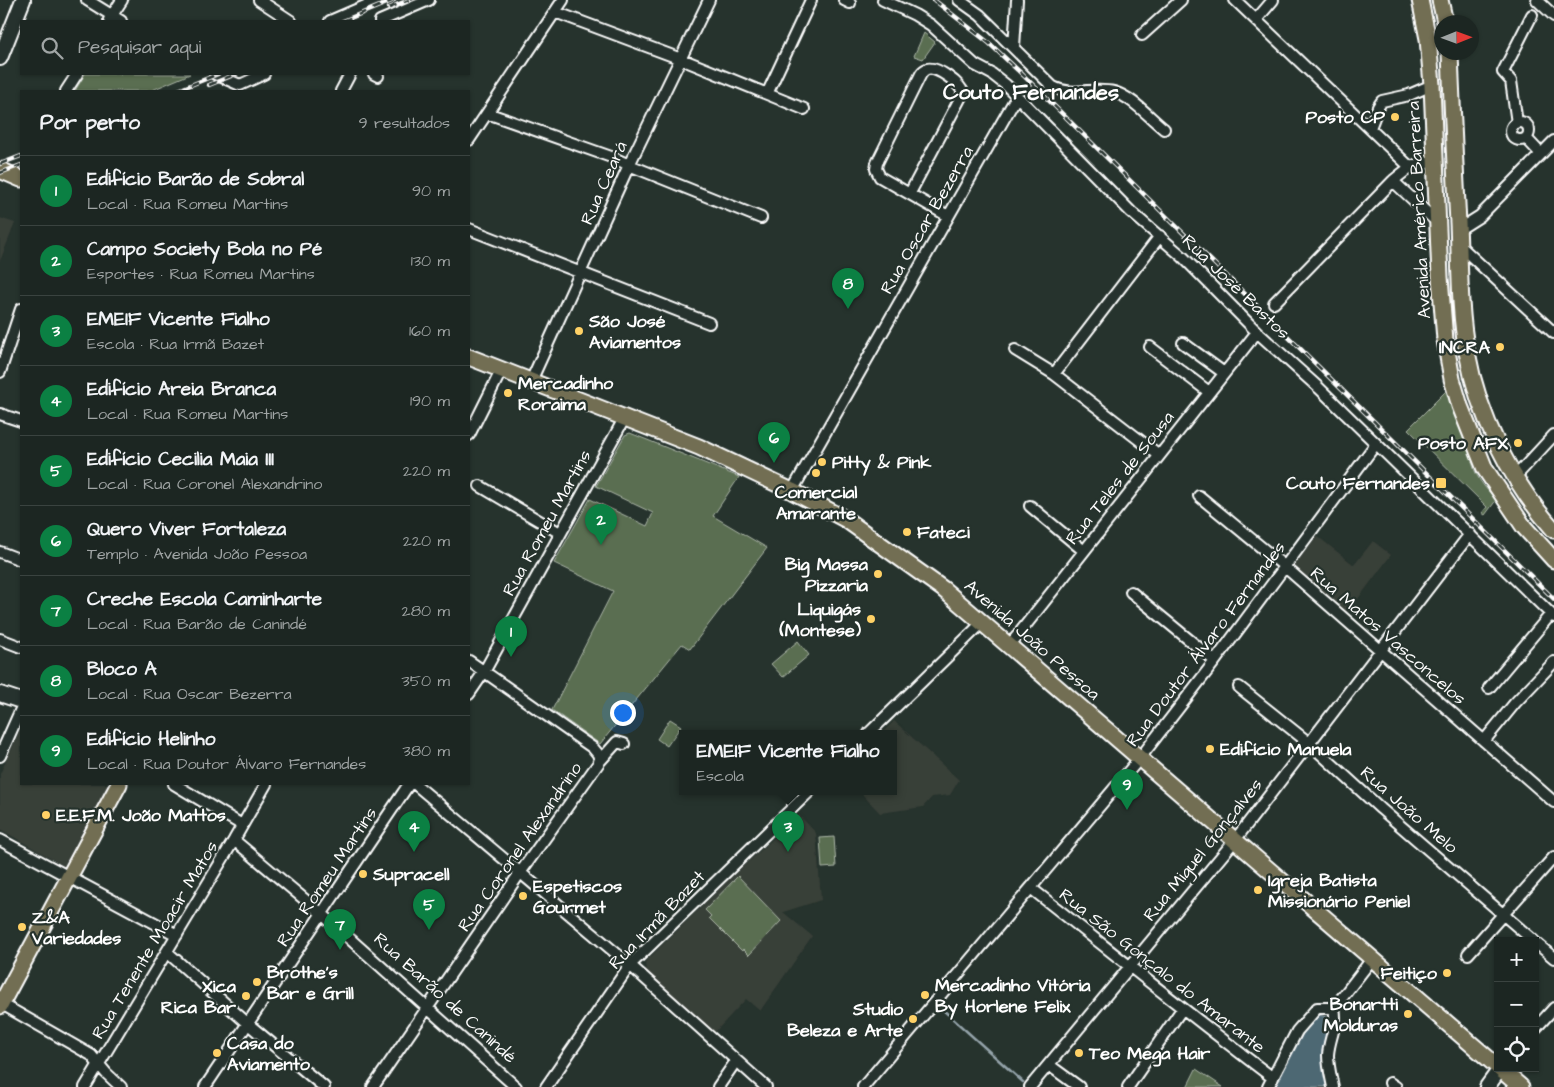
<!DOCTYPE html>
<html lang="pt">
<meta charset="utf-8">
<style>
:root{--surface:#1c2622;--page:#29322f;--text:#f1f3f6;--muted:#a0a5a5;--line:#3a4340;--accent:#0b8043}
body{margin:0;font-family:"Architects Daughter",sans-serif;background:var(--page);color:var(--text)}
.controls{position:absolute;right:15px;bottom:15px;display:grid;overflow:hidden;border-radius:0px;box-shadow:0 1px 4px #0004}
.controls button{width:45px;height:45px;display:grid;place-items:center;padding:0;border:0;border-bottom:1px solid var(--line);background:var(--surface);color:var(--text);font:25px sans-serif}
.compass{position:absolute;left:1434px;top:15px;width:45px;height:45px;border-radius:50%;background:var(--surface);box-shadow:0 1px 4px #0004;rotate:89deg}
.you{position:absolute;left:622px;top:712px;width:18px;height:18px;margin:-12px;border:4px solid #fff;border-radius:50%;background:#1a73e8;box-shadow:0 0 0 8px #1a73e833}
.badge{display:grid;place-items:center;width:32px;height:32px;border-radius:50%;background:var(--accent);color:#fff;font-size:16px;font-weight:700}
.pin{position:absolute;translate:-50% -41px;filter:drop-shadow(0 1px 2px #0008)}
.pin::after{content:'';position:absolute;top:26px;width:18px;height:15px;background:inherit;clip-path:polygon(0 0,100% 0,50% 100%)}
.popup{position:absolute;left:679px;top:730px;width:218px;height:65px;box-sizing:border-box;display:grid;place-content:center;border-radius:0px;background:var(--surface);filter:drop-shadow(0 1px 4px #0005);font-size:16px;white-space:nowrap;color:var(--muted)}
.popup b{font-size:19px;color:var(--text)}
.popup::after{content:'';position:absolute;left:50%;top:100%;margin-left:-10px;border:10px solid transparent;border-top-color:var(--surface)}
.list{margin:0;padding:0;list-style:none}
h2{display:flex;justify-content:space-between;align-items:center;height:65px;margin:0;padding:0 20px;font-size:21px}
h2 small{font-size:16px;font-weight:400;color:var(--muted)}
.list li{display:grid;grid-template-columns:32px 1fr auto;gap:15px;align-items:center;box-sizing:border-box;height:70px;padding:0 20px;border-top:1px solid var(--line)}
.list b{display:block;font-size:19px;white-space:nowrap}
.list p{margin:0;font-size:16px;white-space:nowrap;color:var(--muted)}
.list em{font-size:16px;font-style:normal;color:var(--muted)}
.icon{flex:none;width:28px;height:28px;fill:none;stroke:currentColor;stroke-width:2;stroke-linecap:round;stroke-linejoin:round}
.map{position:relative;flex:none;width:1554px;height:1087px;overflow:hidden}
.search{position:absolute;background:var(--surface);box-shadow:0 1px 4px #0004;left:20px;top:20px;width:450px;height:55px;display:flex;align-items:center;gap:12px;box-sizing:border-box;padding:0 18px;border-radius:0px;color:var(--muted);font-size:19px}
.panel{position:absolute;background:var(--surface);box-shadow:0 1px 4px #0004;left:20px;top:90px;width:450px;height:695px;border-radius:0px}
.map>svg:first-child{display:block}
</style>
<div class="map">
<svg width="1554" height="1087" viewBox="0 0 1554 1087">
<rect width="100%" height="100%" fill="#26332d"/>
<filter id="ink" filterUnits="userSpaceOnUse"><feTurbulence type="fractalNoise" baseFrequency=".02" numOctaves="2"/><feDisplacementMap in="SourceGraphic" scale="10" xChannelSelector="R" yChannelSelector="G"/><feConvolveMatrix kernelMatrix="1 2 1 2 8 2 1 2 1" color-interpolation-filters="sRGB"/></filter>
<g filter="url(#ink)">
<path fill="#393f38" d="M0,218L15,223L0,261Z
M1317,536L1354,565L1373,541L1391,555L1348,612L1292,569Z
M894,721L959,780L950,795L932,797L923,807L880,813L859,791H893V733H882Z
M21,728V784H110L64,866L0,829V774Z
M799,815L816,833L821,900L783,912L812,936L760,1011L746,999L715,1032L646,971L645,962L737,872Z"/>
<path fill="#5a6e51" stroke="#acb6a8" d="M924,33L935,42L923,59L914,56Z
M85,74H190L150,91H75Z
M1448,389L1472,454C1470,470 1485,490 1497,499L1485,515L1482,513L1487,507L1408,429Z
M630,433L739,477L713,516L767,548L690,649L682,644L600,744L552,710L613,591L554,563L590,499L647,526L653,513L596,486L625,435Z
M798,641L809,655L783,677L771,664Z
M670,719L681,726L667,746L657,739Z
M834,837L836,867L822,868L820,838Z
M738,876L781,921L749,955L743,949L742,951L709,918L711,916L705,910Z
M1196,1069L1223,1087H1187Z"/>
<path fill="#4e6873" stroke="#95a4ab" d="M1318,1015L1327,1017L1329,1027L1323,1046L1331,1087H1272L1305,1030Z"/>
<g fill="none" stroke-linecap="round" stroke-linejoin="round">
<path stroke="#95a4ab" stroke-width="2.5" d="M942,1009L1023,1082"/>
<g stroke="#fff" stroke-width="14">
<path id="street" d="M87,0L121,21
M259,0L291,21
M844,0L850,3
M883,0L915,15L931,25L975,65L992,74L1006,85L1131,212L1183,257L1257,332L1319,388L1554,617
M959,0L980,15L1053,87C1072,97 1093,87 1114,92C1132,97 1149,117 1164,129
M1235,0L1410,167
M1537,0L1554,16
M555,12L681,59L804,109
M109,20L122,0
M1256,20L1273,0
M330,21L379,0
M380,21L429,0
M1142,35L1181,0
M1014,47L1017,0
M215,74L240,85L264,74
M374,74L378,76
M66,91L77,74
M341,91L350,74
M767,94L811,0
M487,113L614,158L629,165L761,218
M1511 131a9 9 0 1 1 18 0a9 9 0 1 1-18 0Z
M1517,123L1511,81L1503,72L1532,15
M1370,128L1378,107L1382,101L1409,95L1432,85
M1526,138L1541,154
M469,140L563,0
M1393,181L1438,223
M910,193L963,93C961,84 937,66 927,69C924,70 923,71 921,74L877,163L876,169L880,177L948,216
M469,229L709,323
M1458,230L1480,216L1554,141
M1458,244L1554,333
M1274,303L1393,181C1407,169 1415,161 1435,163
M1183,343L1224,373
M1150,347L1209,392
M1015,350L1054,374L1159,455
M0,372L21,309
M1054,374L1160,236
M531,381L629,165L709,0
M0,414L21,421
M469,435L502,369
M1515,477L1554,435
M480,486L560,533
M792,491L1017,96
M1199,496L1284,566L1554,802
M1030,506L1084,551
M0,552L21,560
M1131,592L1215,661
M0,639L21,647
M1010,645L1257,332
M1239,687L1309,743L1381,809L1534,941
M1489,688L1551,614
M469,694L484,672L624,419
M869,733L983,622
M1484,741L1515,703L1554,662
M0,756L21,709
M600,761L617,742L624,744
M174,784L242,825
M415,784L630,965L766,1087
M0,840L177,935
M234,840L322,914L516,1087
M1032,889C1112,952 1191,1016 1273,1078
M1535,942L1554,958
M167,952L247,1023L324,1087
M1468,954L1554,857
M0,1003L91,1055L106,1073L121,1087
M1535,1029L1554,1008
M1049,1065L1079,1087
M1390,1083L1396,1087
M85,1087L234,840L266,784
M205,1087L409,784
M373,1087L520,873L600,761L598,754L593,748L469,661
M546,1087L630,965L810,791
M718,1087L736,1061
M863,1087L1140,758L1215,661L1375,445
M1030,1087L1235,840L1470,534
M1128,1087L1182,1009
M1268,1087L1297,1031L1317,1008H1334L1372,959
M1333,1087C1331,1077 1328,1066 1328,1055C1329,1038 1338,1026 1334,1008"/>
</g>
<g stroke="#fff" stroke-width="18">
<path id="secondary" d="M0,58L23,0
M0,694L21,701
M1487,1087L1500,1069"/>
</g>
<g stroke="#fff" stroke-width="19">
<path id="primary" d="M1420,0L1428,39L1432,85L1440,277L1445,340L1452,379L1460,406L1485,469L1524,527L1554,560
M1440,0L1445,22
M1450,52C1452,109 1455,166 1458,223C1460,265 1459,310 1467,352C1478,415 1511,482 1554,530
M0,170L21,179
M469,357L699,447L792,491L845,519L943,589L1498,1067
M0,1006L119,784
M1499,1068L1521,1087"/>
</g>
<use href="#street" stroke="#26332d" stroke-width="10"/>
<use href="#secondary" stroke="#26332d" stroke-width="14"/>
<use href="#primary" stroke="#726e52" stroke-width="15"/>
<g stroke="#fff" stroke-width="4.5">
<path id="rail" d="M934,0L989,43L1023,75L1554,599
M389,8L409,0
M343,21L394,0
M209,85L236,74
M176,91L218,74
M0,164L21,156
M0,173L21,165"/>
</g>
<use href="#rail" stroke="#26332d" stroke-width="2.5" stroke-dasharray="8" stroke-linecap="butt"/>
</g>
</g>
<g fill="#ffd166" stroke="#26332d" stroke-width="2">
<circle cx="1395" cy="117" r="5"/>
<circle cx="579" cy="331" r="5"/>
<circle cx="1500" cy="347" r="5"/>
<circle cx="508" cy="393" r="5"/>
<circle cx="1518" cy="443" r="5"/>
<circle cx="822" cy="462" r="5"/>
<circle cx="816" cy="473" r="5"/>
<rect x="1435" y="477" width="12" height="12" rx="2.5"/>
<circle cx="907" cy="532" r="5"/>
<circle cx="878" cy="574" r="5"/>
<circle cx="871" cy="619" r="5"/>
<circle cx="1210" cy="749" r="5"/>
<circle cx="46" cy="815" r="5"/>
<circle cx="363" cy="874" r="5"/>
<circle cx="1258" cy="890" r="5"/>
<circle cx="523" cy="896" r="5"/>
<circle cx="22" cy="927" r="5"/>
<circle cx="1447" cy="973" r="5"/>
<circle cx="257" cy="982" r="5"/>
<circle cx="925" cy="995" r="5"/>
<circle cx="246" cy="996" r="5"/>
<circle cx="1408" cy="1014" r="5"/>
<circle cx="913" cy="1019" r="5"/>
<circle cx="217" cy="1053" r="5"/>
<circle cx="1079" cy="1053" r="5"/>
</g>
<g text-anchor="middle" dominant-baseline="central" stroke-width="4.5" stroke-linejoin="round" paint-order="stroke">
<g font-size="18" font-weight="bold" fill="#fff" stroke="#26332d" text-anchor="start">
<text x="1385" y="117" text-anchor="end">Posto CP</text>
<text x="589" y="321">São José<tspan x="589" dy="21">Aviamentos</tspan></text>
<text x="1490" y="347" text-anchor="end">INCRA</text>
<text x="518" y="383">Mercadinho<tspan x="518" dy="21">Roraima</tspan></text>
<text x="1508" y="443" text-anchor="end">Posto AFX</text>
<text x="832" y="462">Pitty &amp; Pink</text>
<text x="1430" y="483" text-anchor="end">Couto Fernandes</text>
<text x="816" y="492" text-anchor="middle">Comercial<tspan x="816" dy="21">Amarante</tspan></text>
<text x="917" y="532">Fateci</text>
<text x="868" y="564" text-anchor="end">Big Massa<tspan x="868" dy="21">Pizzaria</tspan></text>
<text x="861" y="609" text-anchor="end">Liquigás<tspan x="861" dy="21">(Montese)</tspan></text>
<text x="1220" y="749">Edifício Manuela</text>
<text x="56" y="815">E.E.F.M. João Mattos</text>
<text x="373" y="874">Supracell</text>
<text x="1268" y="880">Igreja Batista<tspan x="1268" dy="21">Missionário Peniel</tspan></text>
<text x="533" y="886">Espetiscos<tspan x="533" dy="21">Gourmet</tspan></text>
<text x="32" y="917">Z&amp;A<tspan x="32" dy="21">Variedades</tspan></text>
<text x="267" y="972">Brothe's<tspan x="267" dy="21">Bar e Grill</tspan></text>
<text x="1437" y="973" text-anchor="end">Feitiço</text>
<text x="935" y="985">Mercadinho Vitória<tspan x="935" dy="21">By Horlene Felix</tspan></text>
<text x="236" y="986" text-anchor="end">Xica<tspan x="236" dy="21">Rica Bar</tspan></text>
<text x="1398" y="1004" text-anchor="end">Bonartti<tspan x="1398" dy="21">Molduras</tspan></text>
<text x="903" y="1009" text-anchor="end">Studio<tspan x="903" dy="21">Beleza e Arte</tspan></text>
<text x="227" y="1043">Casa do<tspan x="227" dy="21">Aviamento</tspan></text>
<text x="1089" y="1053">Teo Mega Hair</text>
</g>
<g font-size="18" fill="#fff" stroke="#26332d">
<text transform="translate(604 183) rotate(-66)">Rua Ceará</text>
<text transform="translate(1419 210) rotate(-93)">Avenida Américo Barreira</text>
<text transform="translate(927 220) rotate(-60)">Rua Oscar Bezerra</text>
<text transform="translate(1236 287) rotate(44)">Rua José Bastos</text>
<text transform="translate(1120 478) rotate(-52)">Rua Teles de Sousa</text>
<text transform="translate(547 523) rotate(-61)">Rua Romeu Martins</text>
<text transform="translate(1388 636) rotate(41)">Rua Matos Vasconcelos</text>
<text transform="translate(1032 640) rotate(41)">Avenida João Pessoa</text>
<text transform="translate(1206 644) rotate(-53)">Rua Doutor Álvaro Fernandes</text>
<text transform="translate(1409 810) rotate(41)">Rua João Melo</text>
<text transform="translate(520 847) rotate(-55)">Rua Coronel Alexandrino</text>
<text transform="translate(1203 850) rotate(-51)">Rua Miguel Gonçalves</text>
<text transform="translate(327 877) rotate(-56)">Rua Romeu Martins</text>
<text transform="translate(657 920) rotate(-46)">Rua Irmã Bazet</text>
<text transform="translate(155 940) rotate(-59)">Rua Tenente Moacir Matos</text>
<text transform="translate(1162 971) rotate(38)">Rua São Gonçalo do Amarante</text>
<text transform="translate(445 998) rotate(42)">Rua Barão de Canindé</text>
</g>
<g font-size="22" font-weight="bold" fill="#fff" stroke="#26332d">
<text x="1031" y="92">Couto Fernandes</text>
</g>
</g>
</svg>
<div class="controls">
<button>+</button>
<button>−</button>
<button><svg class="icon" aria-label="locate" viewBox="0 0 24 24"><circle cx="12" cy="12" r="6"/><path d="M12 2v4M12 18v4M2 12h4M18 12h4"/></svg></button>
</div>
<svg class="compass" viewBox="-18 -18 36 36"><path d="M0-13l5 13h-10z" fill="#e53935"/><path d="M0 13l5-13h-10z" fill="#a0a5a5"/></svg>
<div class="you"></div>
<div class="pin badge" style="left:511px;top:657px">1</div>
<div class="pin badge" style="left:601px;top:545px">2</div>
<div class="pin badge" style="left:788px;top:852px">3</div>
<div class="popup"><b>EMEIF Vicente Fialho</b>Escola</div>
<div class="pin badge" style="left:414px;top:852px">4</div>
<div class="pin badge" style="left:429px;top:930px">5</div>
<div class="pin badge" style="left:774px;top:463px">6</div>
<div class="pin badge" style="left:340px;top:950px">7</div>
<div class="pin badge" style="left:848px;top:309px">8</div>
<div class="pin badge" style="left:1127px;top:810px">9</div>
<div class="search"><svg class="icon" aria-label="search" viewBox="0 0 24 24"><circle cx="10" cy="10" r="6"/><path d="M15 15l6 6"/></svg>Pesquisar aqui</div>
<section class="panel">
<h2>Por perto<small>9 resultados</small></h2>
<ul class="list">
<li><span class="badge">1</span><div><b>Edifício Barão de Sobral</b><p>Local · Rua Romeu Martins</p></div><em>90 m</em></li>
<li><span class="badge">2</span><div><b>Campo Society Bola no Pé</b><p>Esportes · Rua Romeu Martins</p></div><em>130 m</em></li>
<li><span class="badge">3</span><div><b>EMEIF Vicente Fialho</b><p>Escola · Rua Irmã Bazet</p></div><em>160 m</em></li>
<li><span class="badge">4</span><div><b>Edifício Areia Branca</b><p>Local · Rua Romeu Martins</p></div><em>190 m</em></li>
<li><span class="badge">5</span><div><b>Edifício Cecilia Maia III</b><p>Local · Rua Coronel Alexandrino</p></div><em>220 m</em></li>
<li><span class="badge">6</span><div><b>Quero Viver Fortaleza</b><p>Templo · Avenida João Pessoa</p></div><em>220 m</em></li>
<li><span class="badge">7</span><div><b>Creche Escola Caminharte</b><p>Local · Rua Barão de Canindé</p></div><em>280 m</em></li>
<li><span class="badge">8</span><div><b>Bloco A</b><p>Local · Rua Oscar Bezerra</p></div><em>350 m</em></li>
<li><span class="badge">9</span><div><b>Edifício Helinho</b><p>Local · Rua Doutor Álvaro Fernandes</p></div><em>380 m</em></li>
</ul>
</section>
</div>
